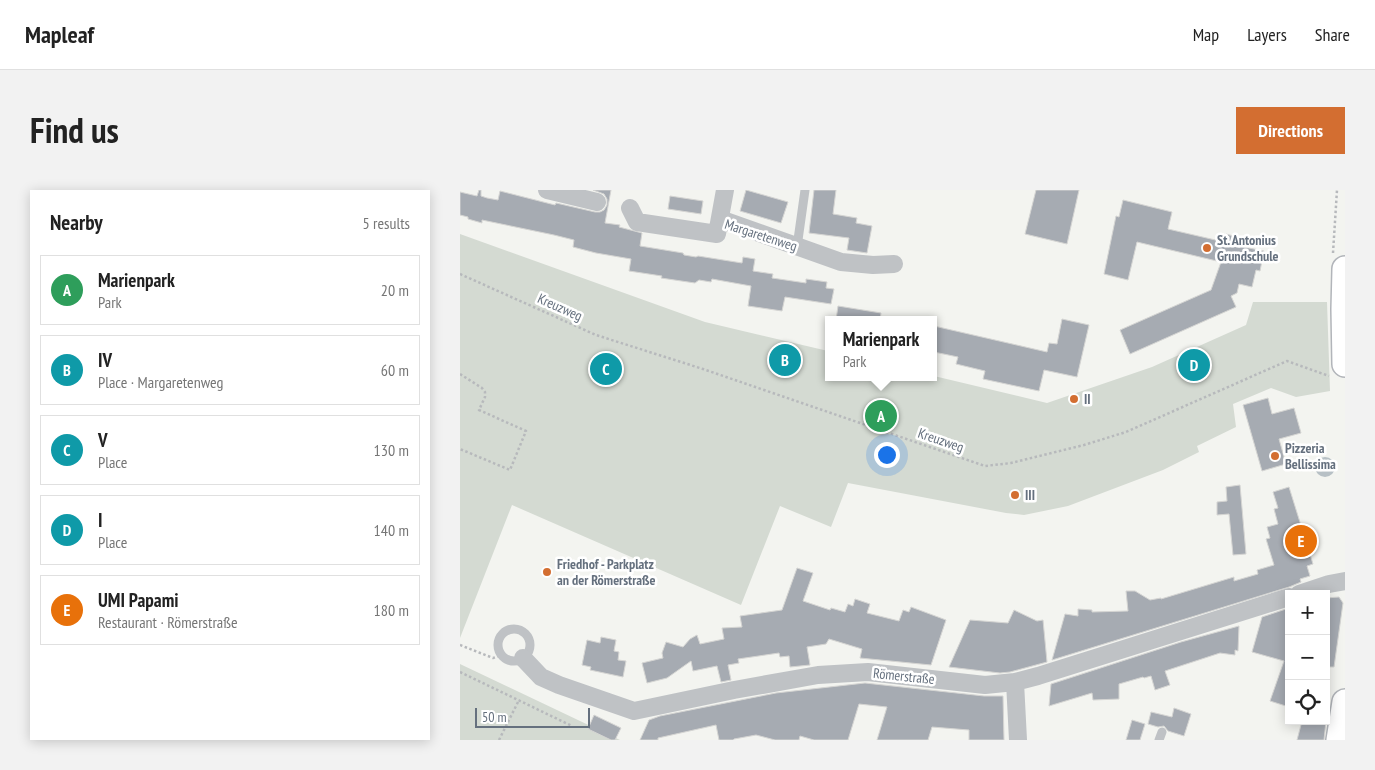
<!DOCTYPE html>
<meta charset="utf-8">
<style>
:root{--surface:#fff;--page:#f2f2f2;--text:#222;--muted:#767676;--line:#e0e0e0;--accent:#d36e31}
body{margin:0;font-family:"PT Sans Narrow",sans-serif;background:var(--page);color:var(--text)}
.controls{position:absolute;right:15px;bottom:15px;display:grid;overflow:hidden;border-radius:0px;box-shadow:0 2px 12px #0003}
.controls button{width:45px;height:45px;display:grid;place-items:center;padding:0;border:0;border-bottom:1px solid var(--line);background:var(--surface);color:var(--text);font:25px sans-serif}
.scale{position:absolute;left:15px;bottom:12px;width:115px;box-sizing:border-box;padding-left:5px;border:2px solid #65707e;border-top:0;font-size:14px;line-height:18px;white-space:nowrap;color:#65707e;-webkit-text-stroke:4px #fff;paint-order:stroke}
.you{position:absolute;left:426px;top:264px;width:18px;height:18px;margin:-12px;border:4px solid #fff;border-radius:50%;background:#1a73e8;box-shadow:0 0 0 8px #1a73e833}
.badge{display:grid;place-items:center;width:32px;height:32px;border-radius:50%;background:var(--accent);color:#fff;font-size:16px;font-weight:700}
.pin{position:absolute;translate:-50% -50%;border:2px solid #fff;box-shadow:0 1px 5px #0006}
.popup{position:absolute;left:365px;top:126px;width:112px;height:65px;box-sizing:border-box;display:grid;place-content:center;border-radius:0px;background:var(--surface);filter:drop-shadow(0 1px 4px #0005);font-size:16px;white-space:nowrap;color:var(--muted)}
.popup b{font-size:19px;color:var(--text)}
.popup::after{content:'';position:absolute;left:50%;top:100%;margin-left:-10px;border:10px solid transparent;border-top-color:var(--surface)}
.list{margin:0;padding:0;list-style:none}
h2{display:flex;justify-content:space-between;align-items:center;height:65px;margin:0;padding:0 20px;font-size:21px}
h2 small{font-size:16px;font-weight:400;color:var(--muted)}
.list li{display:grid;grid-template-columns:32px 1fr auto;gap:15px;align-items:center;box-sizing:border-box;height:70px;margin:0 10px 10px;padding:0 10px;border:1px solid var(--line);border-radius:0px}
.list b{display:block;font-size:19px;white-space:nowrap}
.list p{margin:0;font-size:16px;white-space:nowrap;color:var(--muted)}
.list em{font-size:16px;font-style:normal;color:var(--muted)}
.icon{flex:none;width:28px;height:28px;fill:none;stroke:currentColor;stroke-width:2;stroke-linecap:round;stroke-linejoin:round}
.map{position:relative;flex:none;width:885px;height:550px;overflow:hidden;border-radius:0px}
header{display:flex;align-items:center;gap:30px;box-sizing:border-box;height:70px;padding:0 25px;background:var(--surface);border-bottom:1px solid var(--line)}
header strong{font-size:24px}
nav{display:flex;gap:28px;margin-inline-start:auto;font-size:18px}
.intro{display:flex;align-items:center;justify-content:space-between;box-sizing:border-box;height:120px;padding:0 30px}
h1{margin:0;font-size:35px}
.button{padding:12px 22px;border-radius:0px;background:var(--accent);color:#fff;font-size:18px;font-weight:700}
main{display:flex;gap:30px;padding:0 30px}
aside{flex:1;background:var(--surface);border-radius:0px;box-shadow:0 2px 12px #0003}
.map>svg:first-child{display:block}
</style>
<header>
<strong>Mapleaf</strong>
<nav><a>Map</a><a>Layers</a><a>Share</a></nav>
</header>
<div class="intro"><h1>Find us</h1><a class="button">Directions</a></div>
<main>
<aside>
<h2>Nearby<small>5 results</small></h2>
<ul class="list">
<li><span class="badge" style="background:#2e9e5b">A</span><div><b>Marienpark</b><p>Park</p></div><em>20 m</em></li>
<li><span class="badge" style="background:#0f9aa8">B</span><div><b>IV</b><p>Place · Margaretenweg</p></div><em>60 m</em></li>
<li><span class="badge" style="background:#0f9aa8">C</span><div><b>V</b><p>Place</p></div><em>130 m</em></li>
<li><span class="badge" style="background:#0f9aa8">D</span><div><b>I</b><p>Place</p></div><em>140 m</em></li>
<li><span class="badge" style="background:#e8710a">E</span><div><b>UMI Papami</b><p>Restaurant · Römerstraße</p></div><em>180 m</em></li>
</ul>
</aside>
<div class="map">
<svg width="885" height="550" viewBox="0 0 885 550">
<rect width="100%" height="100%" fill="#f3f4f0"/>
<path fill="#d4dad2" d="M0,44L245,132L368,161V187L474,186L587,213L692,177L786,135L793,112H867L870,201L836,207L811,198L773,214L776,237L737,256L739,262L703,280L608,316L564,325L546,323L388,293L371,337L320,316L281,415L52,315L0,448Z
M0,474L160,550H0Z"/>
<path fill="#b7c0c5" d="M855 277a10 10 0 1 1 20 0a10 10 0 1 1-20 0Z"/>
<path fill="#a6abb2" stroke="#d5d5d3" d="M19,0H21V6L27,8L38,10L40,1L95,15L96,13L135,22H140L144,20L147,15V9L144,4L133,0H151L145,33L160,35L159,37L182,43L180,56L223,63L224,65L236,67L238,66L282,73L283,67L295,69L293,81L313,84L312,88L346,93V89L367,92L366,98L374,99L371,114L325,107L322,121L288,116L291,96L252,89L251,92L239,90L235,93L201,88L202,86L169,81L171,69L136,63L113,57L114,50L94,45L22,30V33L8,29V27L0,25V2L17,6Z
M286,0L328,12L321,33L280,21Z
M354,0H376L373,24L397,28L396,33L412,36L407,63L387,60L389,48L349,43Z
M576,0H619L607,54L565,44Z
M210,6L243,11L241,24L208,19Z
M663,10L712,22L708,39L764,52L766,44L781,48L779,56L804,61L800,81L796,80L792,97L779,94L777,103L771,106L776,117L670,164L660,140L751,100L761,72L677,52L668,90L644,84L656,26L659,27Z
M378,116L421,123L420,130H376Z
M602,129L629,135L617,187L584,180L579,201L523,189L525,181L496,174L498,167L474,162V136L587,162L589,153L597,154Z
M808,208L812,224L834,218L841,243L819,249L826,274L802,281L783,215Z
M780,295L786,364L773,365L769,324L757,325V312L767,311L766,297Z
M829,297L853,374L847,376L850,386L840,389L841,392L829,397L592,470L605,424L618,426V419L632,420V422L668,421L666,401H675L690,410L701,408V409L774,387V391L798,384L797,380L814,375L806,349L810,348L807,337L818,334L814,319L818,318L813,302Z
M337,378L353,383L343,411L370,420L371,418L385,422L388,414L393,416L395,409L410,414L407,423L439,431L443,420L449,422L451,417L486,430L471,475L400,468L402,459L369,449L366,454L347,457L350,475L330,477L329,466L320,467L319,463L278,469L279,473L268,475L271,490L261,492L257,476L233,481L231,471L207,488L187,493L182,473L203,468L202,463L206,452L223,457L230,449L237,445L240,454L264,449L262,438L282,437L280,426L322,420Z
M879,407L883,413L874,477H866V408Z
M829,418V517L810,511L824,471L792,462L802,427Z
M554,420L577,431L583,430L587,472L550,482L540,483L489,477L510,430L548,433Z
M779,436L778,461L775,460V465L760,463L705,481L710,495L695,500L691,486L684,488L683,487L659,494V509L633,510L632,503L589,516L591,494L721,452Z
M141,447L156,450L154,461L159,462L158,470L166,471L163,487L130,480L131,477L122,475L127,450L140,453Z
M405,493L524,506H543L544,550H509V540L472,537L468,550H417L427,517L399,514L388,550H354L340,546L339,550H315L296,545L274,549L273,550H259L256,535L198,548V550H180L189,530L200,526L316,503Z
M714,518L731,524L724,546L708,541L704,536L698,537L688,534L691,522L712,527Z
M134,525L161,538L155,550H151L128,539Z
M672,530L685,534L680,550H666Z
M842,531H866L864,550H837Z"/>
<g fill="none" stroke-linecap="round" stroke-linejoin="round">
<g stroke="#b2b5ba" stroke-width="28">
<path id="secondary" d="M885,79L884,119L885,174
M879,550L885,512"/>
</g>
<path stroke="#b7b9bc" stroke-width="2.5" stroke-dasharray="2.5 2.5" stroke-linecap="butt" d="M873,63L877,0
M0,84L136,145L243,179L525,276L551,273L624,255L666,242L827,171L869,186
M0,184L22,198L25,202V207L19,220L66,241L50,280L0,259
M0,455L33,468L42,465
M0,482L112,536
M39,550L59,510"/>
<path stroke="#bfc2c5" stroke-width="9" d="M337,57L345,0
M38 455a16 16 0 1 1 32 0a16 16 0 1 1-32 0Z
M699,550L702,542"/>
<path stroke="#bfc2c5" stroke-width="18" d="M87,0L137,12
M170,18L177,32L257,44L265,0
M260,29L381,72L413,75L434,74
M839,404L869,394L885,391
M63,468L81,487L99,495L174,521L274,500L358,485L408,482L525,495L555,492L578,486L829,407
M555,492L558,550"/>
<use href="#secondary" stroke="#fff" stroke-width="25"/>
</g>
<g fill="#d36e31" stroke="#fff" stroke-width="2">
<circle cx="747" cy="58" r="5"/>
<circle cx="614" cy="209" r="5"/>
<circle cx="815" cy="266" r="5"/>
<circle cx="555" cy="305" r="5"/>
<circle cx="87" cy="382" r="5"/>
</g>
<g text-anchor="middle" dominant-baseline="central" stroke-width="5" stroke-linejoin="round" paint-order="stroke">
<g font-size="14" fill="#65707e" stroke="#fff">
<text transform="translate(301 45) rotate(18)">Margaretenweg</text>
<text transform="translate(100 117) rotate(24)">Kreuzweg</text>
<text transform="translate(481 250) rotate(19)">Kreuzweg</text>
<text transform="translate(444 486) rotate(6)">Römerstraße</text>
</g>
<g font-size="14" font-weight="bold" fill="#65707e" stroke="#fff" text-anchor="start">
<text x="757" y="50">St. Antonius<tspan x="757" dy="16">Grundschule</tspan></text>
<text x="624" y="209">II</text>
<text x="825" y="258">Pizzeria<tspan x="825" dy="16">Bellissima</tspan></text>
<text x="565" y="305">III</text>
<text x="97" y="374">Friedhof - Parkplatz<tspan x="97" dy="16">an der Römerstraße</tspan></text>
</g>
</g>
</svg>
<div class="controls">
<button>+</button>
<button>−</button>
<button><svg class="icon" aria-label="locate" viewBox="0 0 24 24"><circle cx="12" cy="12" r="6"/><path d="M12 2v4M12 18v4M2 12h4M18 12h4"/></svg></button>
</div>
<div class="scale">50 m</div>
<div class="you"></div>
<div class="pin badge" style="left:421px;top:226px;background:#2e9e5b">A</div>
<div class="popup"><b>Marienpark</b>Park</div>
<div class="pin badge" style="left:325px;top:170px;background:#0f9aa8">B</div>
<div class="pin badge" style="left:146px;top:179px;background:#0f9aa8">C</div>
<div class="pin badge" style="left:734px;top:175px;background:#0f9aa8">D</div>
<div class="pin badge" style="left:841px;top:351px;background:#e8710a">E</div>
</div>
</main>
